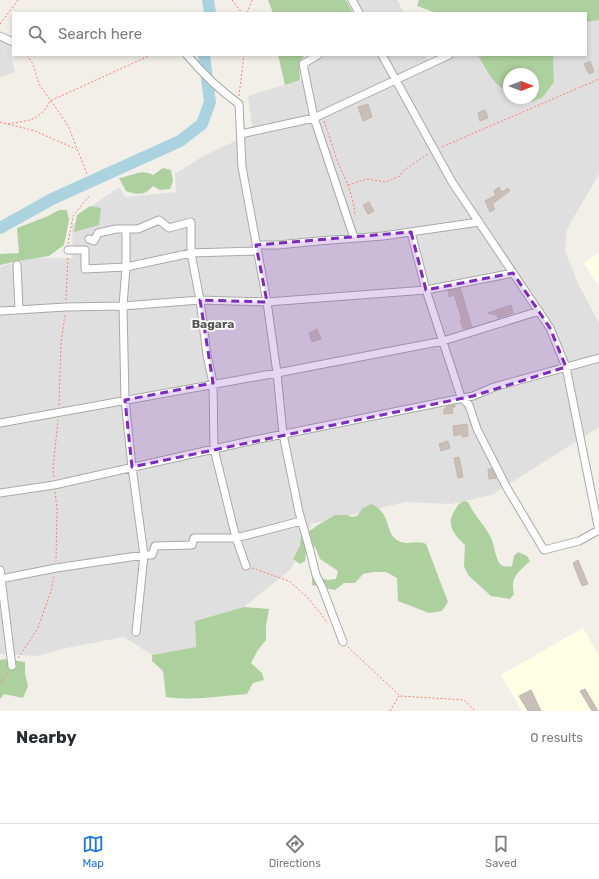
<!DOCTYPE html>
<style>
:root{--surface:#fff;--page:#f7f7f7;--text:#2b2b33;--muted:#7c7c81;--line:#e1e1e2;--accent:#1a73e8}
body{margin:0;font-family:Rubik,sans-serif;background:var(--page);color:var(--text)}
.compass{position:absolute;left:503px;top:68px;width:36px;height:36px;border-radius:50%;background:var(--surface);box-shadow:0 2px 6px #0003;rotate:90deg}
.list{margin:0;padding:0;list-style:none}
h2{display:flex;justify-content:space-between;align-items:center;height:52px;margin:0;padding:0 16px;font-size:17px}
h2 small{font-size:13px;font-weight:400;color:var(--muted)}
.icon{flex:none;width:22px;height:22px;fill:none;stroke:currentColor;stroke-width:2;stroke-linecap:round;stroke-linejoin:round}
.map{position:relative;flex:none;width:599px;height:711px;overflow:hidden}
.search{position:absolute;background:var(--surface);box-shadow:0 2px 6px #0003;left:12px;right:12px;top:12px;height:44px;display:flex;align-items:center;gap:10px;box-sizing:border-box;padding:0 14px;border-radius:0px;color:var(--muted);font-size:15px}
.sheet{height:112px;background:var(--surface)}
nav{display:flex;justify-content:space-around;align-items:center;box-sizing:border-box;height:56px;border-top:1px solid var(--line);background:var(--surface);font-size:11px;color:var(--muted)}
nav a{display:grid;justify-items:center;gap:2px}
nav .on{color:var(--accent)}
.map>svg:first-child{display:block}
</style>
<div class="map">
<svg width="599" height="711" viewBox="0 0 599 711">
<rect width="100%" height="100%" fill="#f2efe9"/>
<path fill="#e0dfdf" d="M354,0H397L404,13H360Z
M599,20V174L567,229L565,251L579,286L599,323V427L492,495L451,504L406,502L311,524L292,568L244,607L195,621L196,647L152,655L124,637L61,649L38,656L0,654V612L2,611L0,601V267L30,258H73L72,225L96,203L119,187L125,197L176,192L175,174L203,156L253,133L248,96L309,77L308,57L311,55H425L431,67L458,55H478L486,72L503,89L509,92V98H524L532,101L554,82L553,61L554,55H586V22Z
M0,40L8,42L15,72L0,77Z"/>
<path fill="#ffffe5" d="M599,253V287L584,263Z
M583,628L599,656V711H522L501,675Z"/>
<path fill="#add19e" d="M268,0H346L353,13H273Z
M419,0H599V20L586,22V13H437L417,6Z
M278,55H305L299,62L300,80L285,85Z
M478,55H554L553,61L554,82L543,97L532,102L524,98H533V74H509V92C494,86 485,69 478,55Z
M163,168L171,170L173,181L170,189L160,190L153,186C144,196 138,195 126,191L119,178C132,176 142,168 153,175Z
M90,206L101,208L99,225L74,232L77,215Z
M59,210H67L69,220L64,245L49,256L19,261L0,265V254L19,253L17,228L48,216Z
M464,501L468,502C474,516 486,526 492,540C494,546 496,559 500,564C503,567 508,567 512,566L514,556L518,552L527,556L530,561C518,573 510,576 514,594L510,599L491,596L468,575L464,566L465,545C454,535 445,524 455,510C458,505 459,503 464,501Z
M371,504C394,514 383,536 401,542C410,545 415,540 426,544L448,602L442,611L429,613L398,601L397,578L386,572H373L363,574L355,583H344L335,590L312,585V576L328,580L336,579L338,571L320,559L316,549L311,542L306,550L305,561L300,564L293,559L300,546L301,537L318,525L335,515H347L352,517L357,516L363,508Z
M244,607L269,609L266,626V640L258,650L251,663L262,673L264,680L253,683L247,694C220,696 194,701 166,697L163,671L152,661V655L196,647L195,621Z
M5,659L25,662V674L28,686L23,698L4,694L0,699V660Z"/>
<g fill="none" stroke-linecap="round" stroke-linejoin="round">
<path stroke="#aad3df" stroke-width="12" d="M208,0L210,13
M0,228L52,199L180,141L202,124L210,102L204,55"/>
</g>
<path fill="#c7bfb8" stroke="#c4b6ab" d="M590,61L594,72L589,74L584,64Z
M368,104L372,117L363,121L358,107Z
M485,110L488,118L480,121L478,113Z
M499,187L502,192L508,188L510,191L492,204L495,209L490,212L485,201L496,195L494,191Z
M369,202L374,211L368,214L363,205Z
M460,288L472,327L463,329L460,320L462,319L454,295L449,297L448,291Z
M511,305L513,313L498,318L497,315L488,313Z
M317,329L321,339L312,342L309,333Z
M455,405V407H452L453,413L444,414V409L446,408V407Z
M467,424L468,436L462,437V434L454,436L453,426Z
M448,441L450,448L441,451L439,444Z
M459,457L463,477L458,478L454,458Z
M488,469H492L496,478L489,479Z
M578,560L588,584L582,586L573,563Z
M585,689L598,711H592L580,691Z
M531,690L541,711H528L519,696Z"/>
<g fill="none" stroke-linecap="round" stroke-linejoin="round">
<g stroke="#a9a9a9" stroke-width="9">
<path id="minor" d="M352,0L359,13
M0,36L13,42
M187,55C204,75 218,89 239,104L242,167L267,302L277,373L283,434L299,512L309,547L316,575L322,587L343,642
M318,55L303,64L314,118L354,238
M382,55L452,182L550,328L566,367L599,531
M241,134L314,118L449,55
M126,229V267L123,306L125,400L132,467L144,555L136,632
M411,232L426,290L461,397L469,405L477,429L507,488L544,550L579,541L599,530
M89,239L94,241L98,233L116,229H138L159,220L169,228L191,222V253L200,300L207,355L213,383L214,449L236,538L246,566
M256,245H278L318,241L383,236L479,222
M68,250H85V269L126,267L191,253L257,251
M17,265L19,309
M0,311L66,307L123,306L200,300L267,302L426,290L513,273
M0,423L277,373L443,341L539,311
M0,493L54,485L254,440L473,396L494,387L599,358
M0,570L12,666
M0,579L56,568L144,555H152L155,546L192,545L194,538H236L301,521"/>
</g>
<path stroke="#fa8072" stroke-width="1" stroke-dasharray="2 2" stroke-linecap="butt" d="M232,0L242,13
M247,13L252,0
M0,24L18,0
M27,55L33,64L39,84L61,115L69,128L87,174
M239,96L244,55
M324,121C329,135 333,149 338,163C346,180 354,197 355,216
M0,122L35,131L76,149
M8,124C29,120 39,122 50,101L151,55
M442,147L599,79
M348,185L367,179L386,182L400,176L403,171L428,154
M68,244L73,216L90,195
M66,300L68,257
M59,405L61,343L65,315
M54,477L53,469L58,420
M55,492L57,508L56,561
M252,568L289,581L308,598L328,623
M348,647L400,696L464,700L475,711
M18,658L38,628L51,591L54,576
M0,682L8,672
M390,711L399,696"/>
<use href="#minor" stroke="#fff" stroke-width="7"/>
</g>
<path fill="#7b2cbf" fill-opacity="0.2" stroke="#7b2cbf" stroke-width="3" stroke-dasharray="8 5" stroke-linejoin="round" d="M411,232L426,290L513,273L550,328L566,367L473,396L132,467L125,400L213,383L200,300L267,302L256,245Z"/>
<g text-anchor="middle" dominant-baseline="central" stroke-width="3.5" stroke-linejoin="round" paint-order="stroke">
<g font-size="12" font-weight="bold" fill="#555" stroke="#fff">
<text x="213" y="324">Bagara</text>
</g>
</g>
</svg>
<svg class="compass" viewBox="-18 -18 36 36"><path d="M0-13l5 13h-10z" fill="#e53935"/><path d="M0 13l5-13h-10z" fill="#7c7c81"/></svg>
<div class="search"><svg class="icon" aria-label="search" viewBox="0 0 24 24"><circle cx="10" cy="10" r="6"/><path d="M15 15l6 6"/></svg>Search here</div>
</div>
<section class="sheet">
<h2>Nearby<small>0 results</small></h2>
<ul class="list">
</ul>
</section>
<nav>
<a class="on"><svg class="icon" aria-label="map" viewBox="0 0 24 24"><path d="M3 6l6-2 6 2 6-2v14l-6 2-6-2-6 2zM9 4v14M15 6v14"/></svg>Map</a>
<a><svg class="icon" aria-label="directions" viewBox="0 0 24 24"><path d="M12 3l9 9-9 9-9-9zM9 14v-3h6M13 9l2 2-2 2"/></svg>Directions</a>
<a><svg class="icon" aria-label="saved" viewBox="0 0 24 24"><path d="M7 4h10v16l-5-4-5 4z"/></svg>Saved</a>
</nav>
